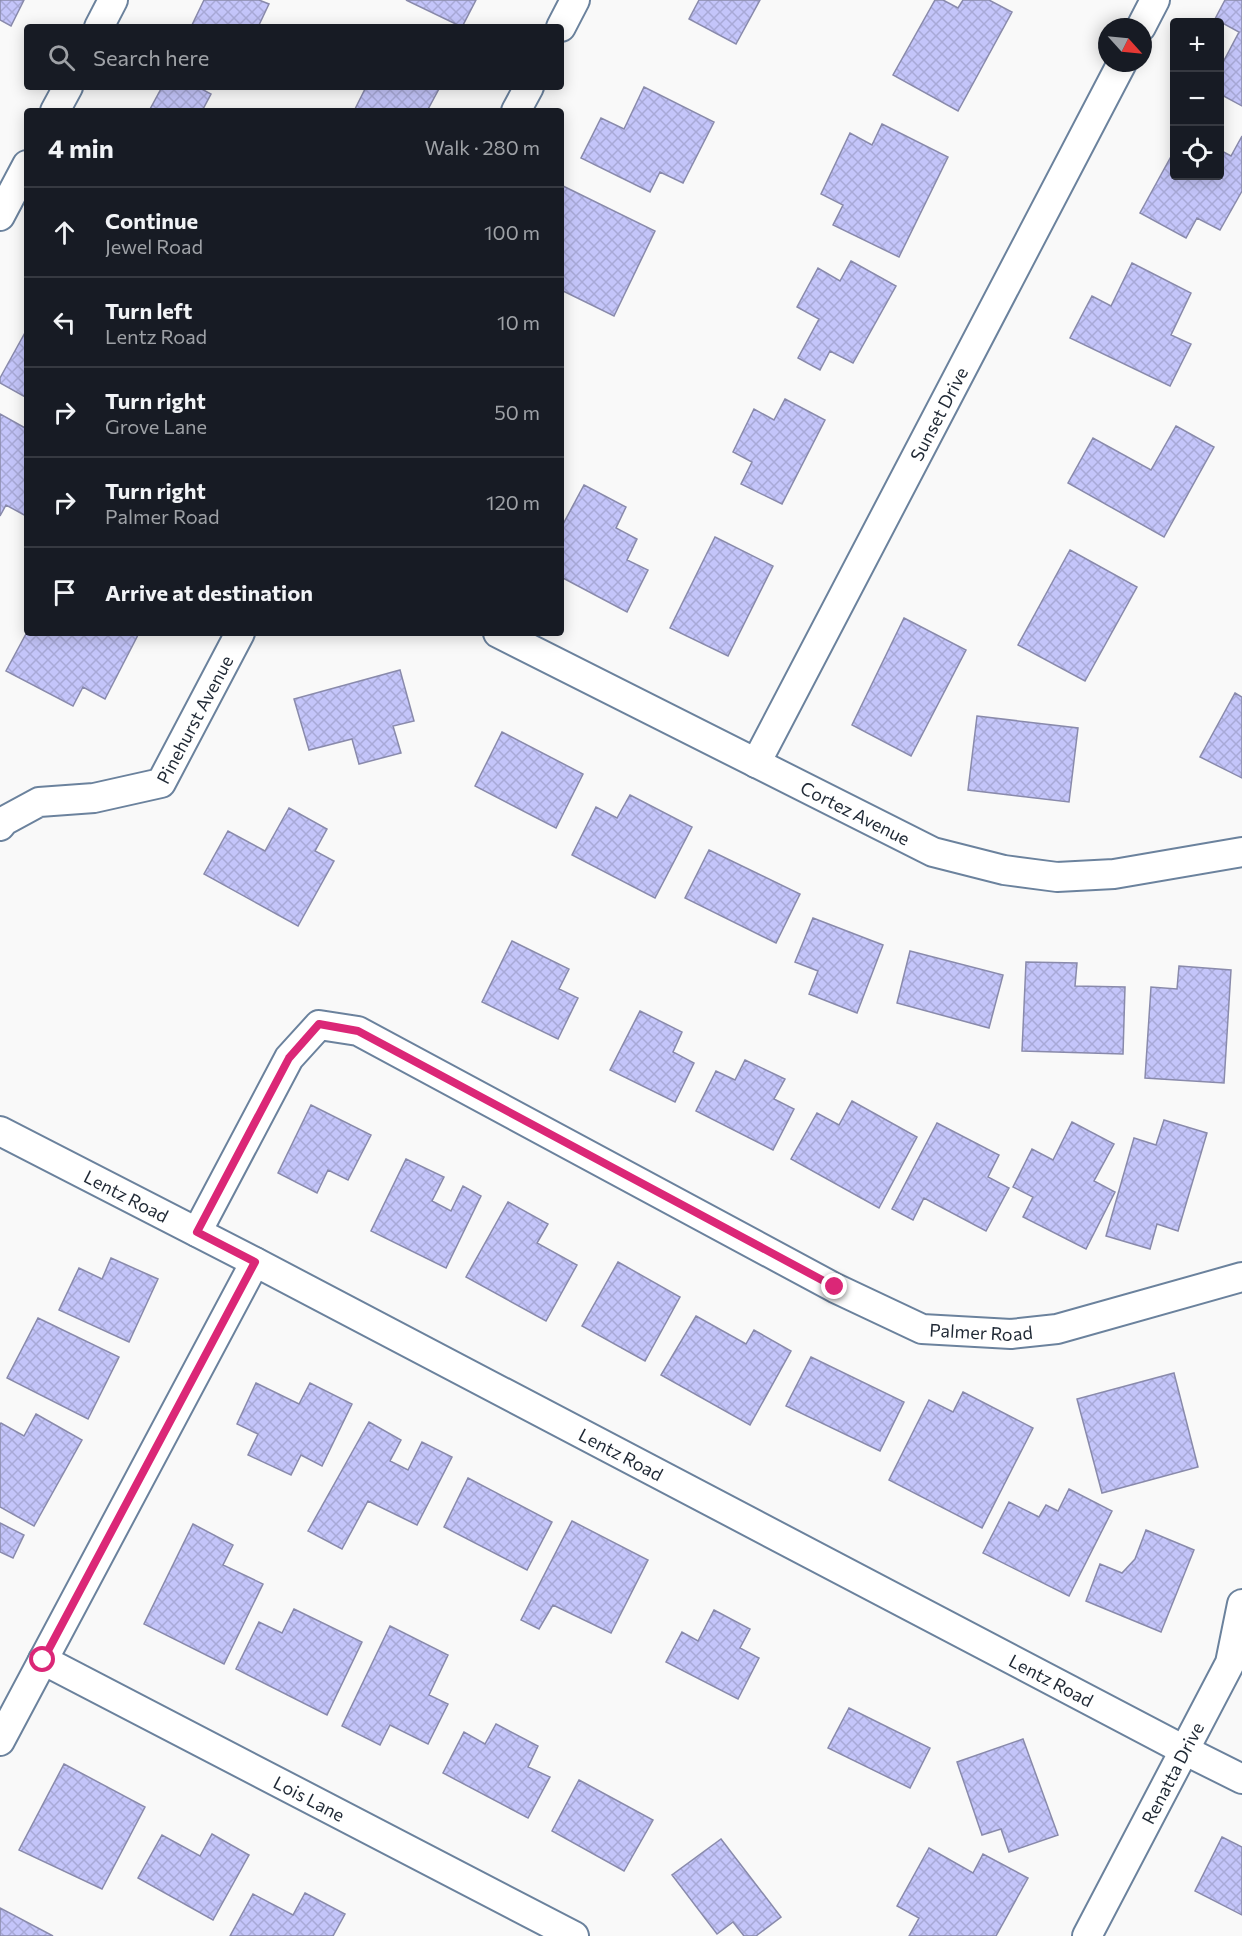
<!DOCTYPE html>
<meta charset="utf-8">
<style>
:root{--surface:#171b24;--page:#20242c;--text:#f1f3f6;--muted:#9ea1a6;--line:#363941}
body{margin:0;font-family:Commissioner,sans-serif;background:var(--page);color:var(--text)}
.controls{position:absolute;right:18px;top:18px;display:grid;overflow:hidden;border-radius:6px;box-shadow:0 3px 15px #0003}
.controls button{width:54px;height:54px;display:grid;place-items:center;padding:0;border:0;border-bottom:2px solid var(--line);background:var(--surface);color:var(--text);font:30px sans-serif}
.compass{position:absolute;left:1098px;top:18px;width:54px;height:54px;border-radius:50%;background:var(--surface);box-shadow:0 3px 15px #0003;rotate:117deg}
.stop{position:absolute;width:18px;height:18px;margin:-14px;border:4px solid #db2777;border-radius:50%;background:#fff}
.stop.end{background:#db2777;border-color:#fff;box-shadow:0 2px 6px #0008}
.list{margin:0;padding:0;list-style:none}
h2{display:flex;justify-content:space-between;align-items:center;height:78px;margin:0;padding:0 24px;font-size:26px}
h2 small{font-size:20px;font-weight:400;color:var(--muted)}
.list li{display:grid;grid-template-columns:39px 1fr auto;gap:18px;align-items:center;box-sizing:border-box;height:90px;padding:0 24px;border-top:2px solid var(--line)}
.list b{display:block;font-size:22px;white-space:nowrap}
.list p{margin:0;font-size:20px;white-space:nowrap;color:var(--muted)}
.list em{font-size:20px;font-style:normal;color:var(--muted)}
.icon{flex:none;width:33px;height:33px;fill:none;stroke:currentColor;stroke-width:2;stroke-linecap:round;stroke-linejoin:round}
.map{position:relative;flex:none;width:1242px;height:1936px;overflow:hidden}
.search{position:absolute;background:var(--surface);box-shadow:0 3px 15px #0003;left:24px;top:24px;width:540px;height:66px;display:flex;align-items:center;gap:15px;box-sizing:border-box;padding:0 21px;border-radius:6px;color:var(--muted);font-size:22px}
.panel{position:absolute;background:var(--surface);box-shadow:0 3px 15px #0003;left:24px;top:108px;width:540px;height:528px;border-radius:6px}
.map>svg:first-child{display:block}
</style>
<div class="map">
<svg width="1242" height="1936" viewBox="0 0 1242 1936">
<defs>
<pattern id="building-cross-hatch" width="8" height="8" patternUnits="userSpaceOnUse" patternTransform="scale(1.5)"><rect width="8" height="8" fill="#c4c5fa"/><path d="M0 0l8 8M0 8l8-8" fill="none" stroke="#a8a9d7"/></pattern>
</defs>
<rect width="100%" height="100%" fill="#f9f9f9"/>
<path fill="url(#building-cross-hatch)" stroke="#898aab" stroke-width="1.5" d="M0,0H24L11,26L0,20Z
M204,0H259L269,4L258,27H191Z
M406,0H476L462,27Z
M699,0H760L736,44L689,19Z
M935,0H943L958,8L963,0H989L1012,12L958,111L893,75Z
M1225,0H1242V106L1220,94V68L1239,32L1215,19Z
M162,87H198L211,94L202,111H149Z
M366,87H440L427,111H354Z
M644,87L714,122L683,183L660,172L650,192L581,158L601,118L624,129Z
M882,124L948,157L899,257L833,225L843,205L821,194L850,133L872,145Z
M1242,136V191L1220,230L1197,218L1186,238L1140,213L1174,151V176H1220V150L1231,156Z
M561,185L655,231L614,316L561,290V242L563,238L561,237Z
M851,261L896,286L853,363L830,351L820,370L798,358L819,319L797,307L818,268L840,281Z
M1132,263L1191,293L1171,335L1191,344L1170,386L1070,338L1092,296L1111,306Z
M27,329V398L0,383V378Z
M785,399L825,420L782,504L741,484L752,462L733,452L754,409L774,420Z
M0,414L27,429L26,516L6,505L0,516Z
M1176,426L1214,447L1164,537L1068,483L1093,438L1151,470Z
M584,485L626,507L616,528L637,539L627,560L648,570L627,612L561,577V528Z
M715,537L773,566L728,656L670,628Z
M1070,550L1137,587L1085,681L1018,645Z
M904,618L966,650L911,756L852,725Z
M27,632V633H139L105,699L83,687L73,706L6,671Z
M400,670L414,721L393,726L401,753L359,764L352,739L309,750L294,699Z
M1235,693L1242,697V778L1200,757Z
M977,716L1078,728L1069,802L968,790Z
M502,732L583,774L556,828L475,786Z
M630,795L692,827L655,898L572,855L596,807L617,818Z
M289,808L327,829L315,851L334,861L298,926L204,874L228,831L265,851Z
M709,850L800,894L776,943L685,898Z
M813,918L883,945L857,1013L809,994L818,971L795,962Z
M512,941L569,969L559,989L578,998L558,1039L482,1002Z
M910,951L1003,975L989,1028L897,1003Z
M1026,962L1077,963L1075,986L1125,987L1123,1054L1022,1051Z
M1179,966L1231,970L1224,1083L1145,1078L1151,987L1177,989Z
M640,1011L682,1032L673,1052L694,1063L675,1102L610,1070Z
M745,1060L785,1079L774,1099L794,1109L773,1150L696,1111L716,1071L735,1080Z
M852,1101L917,1137L879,1208L791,1159L817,1113L839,1125Z
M311,1105L371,1135L348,1180L328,1170L317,1193L278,1173Z
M1164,1120L1207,1133L1178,1231L1157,1224L1150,1249L1106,1236L1134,1138L1156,1145Z
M1072,1122L1114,1144L1094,1181L1115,1192L1086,1249L1023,1217L1033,1197L1013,1187L1032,1149L1053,1160Z
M937,1123L999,1155L988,1177L1009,1188L986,1231L924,1198L913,1220L892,1209Z
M406,1159L444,1177L432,1201L451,1211L463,1186L481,1196L446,1268L371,1231Z
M508,1202L548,1224L537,1243L577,1265L546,1321L466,1277Z
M111,1258L158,1279L129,1342L59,1310L79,1268L102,1279Z
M618,1262L680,1297L645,1361L582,1326Z
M696,1316L746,1344L754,1330L791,1351L750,1425L661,1375Z
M38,1318L119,1357L88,1419L7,1378Z
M811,1357L904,1402L880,1451L786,1406Z
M1174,1373L1198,1467L1102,1493L1077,1399Z
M256,1383L299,1404L310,1383L352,1404L322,1466L301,1455L291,1475L248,1455L258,1434L237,1424Z
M963,1392L1033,1428L982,1528L889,1480L929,1400L953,1412Z
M36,1414L82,1440L34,1526L0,1507V1425L1,1423L24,1436Z
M369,1422L401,1440L390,1461L408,1470L422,1442L452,1457L417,1525L368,1501L342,1549L308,1531Z
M468,1478L552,1522L527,1570L444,1527Z
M1069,1489L1112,1511L1069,1596L983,1553L1009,1502L1039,1517L1046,1505L1058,1511Z
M572,1521L648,1560L611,1633L553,1605L539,1629L521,1620Z
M0,1523L24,1535L13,1558L0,1552Z
M193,1524L233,1545L223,1565L263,1584L224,1664L144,1624Z
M1146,1530L1194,1550L1161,1632L1086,1601L1100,1564L1122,1573L1135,1559Z
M294,1609L362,1642L327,1715L236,1669L259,1622L282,1633Z
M714,1610L750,1629L740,1648L759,1658L738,1699L666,1662L682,1632L698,1641Z
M390,1626L448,1655L429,1695L448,1704L428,1744L390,1725L380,1745L342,1726Z
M849,1708L930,1748L910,1788L828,1748Z
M496,1724L538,1746L528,1767L550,1777L528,1818L443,1773L464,1732L485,1744Z
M1023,1739L1058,1835L1009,1852L1001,1829L982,1835L957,1762Z
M64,1764L145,1807L102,1889L19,1850Z
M579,1780L653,1820L624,1871L552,1831Z
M212,1834L249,1855L213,1920L138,1878L162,1835L200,1856Z
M1222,1837L1242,1847V1915L1195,1891Z
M721,1839L781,1917L756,1936H744L733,1922L717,1934L672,1875Z
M929,1848L973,1873L983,1854L1028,1878L996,1936H909L919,1918L897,1906Z
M305,1893L345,1914L333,1936H230L253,1894L293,1915Z
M0,1908L53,1936H0Z"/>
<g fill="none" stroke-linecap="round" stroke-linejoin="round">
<g stroke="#6b829d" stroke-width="32">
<g id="street">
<path d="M99,27L113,0"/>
<path d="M561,27L575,0"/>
<path d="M1141,27L1155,0"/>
<path d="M55,111L68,87"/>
<path d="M516,111L529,87"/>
<path d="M0,216L27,165"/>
<path id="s1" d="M498,633L933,852L1004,870L1057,877L1114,874L1242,852"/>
<path id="s2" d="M756,763L1122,63"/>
<path id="s3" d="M0,826L4,821L39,802L94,798L161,783L240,633"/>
<path id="s4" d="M0,1131L255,1262L1184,1750L1242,1779"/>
<path id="s5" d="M197,1232L289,1058L319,1025L358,1031L835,1288L922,1329L1011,1334L1057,1329L1242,1277"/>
<path id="s6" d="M43,1660L574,1936"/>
<path d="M0,1741L255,1262"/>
<path id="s7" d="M1087,1936L1230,1663L1242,1604"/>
</g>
</g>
<use href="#street" stroke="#fff" stroke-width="28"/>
</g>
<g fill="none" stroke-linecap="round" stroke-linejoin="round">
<path stroke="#db2777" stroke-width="8" d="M43,1660L255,1262L197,1232L289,1058L319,1024L358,1031L835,1287"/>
</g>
<g text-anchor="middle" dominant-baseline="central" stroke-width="4.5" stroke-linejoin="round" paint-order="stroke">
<g font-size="18" fill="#1f2834" stroke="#f9f9f9">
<text stroke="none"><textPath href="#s2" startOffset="394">Sunset Drive</textPath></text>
<text stroke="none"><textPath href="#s3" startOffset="242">Pinehurst Avenue</textPath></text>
<text stroke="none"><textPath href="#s1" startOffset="400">Cortez Avenue</textPath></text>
<text stroke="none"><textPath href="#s4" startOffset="142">Lentz Road</textPath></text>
<text stroke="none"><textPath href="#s5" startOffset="978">Palmer Road</textPath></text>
<text stroke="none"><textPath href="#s4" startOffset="700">Lentz Road</textPath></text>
<text stroke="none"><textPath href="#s4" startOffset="1186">Lentz Road</textPath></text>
<text stroke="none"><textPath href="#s7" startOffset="184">Renatta Drive</textPath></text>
<text stroke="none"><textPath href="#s6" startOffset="300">Lois Lane</textPath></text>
</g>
</g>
</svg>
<div class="controls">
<button>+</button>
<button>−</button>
<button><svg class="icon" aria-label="locate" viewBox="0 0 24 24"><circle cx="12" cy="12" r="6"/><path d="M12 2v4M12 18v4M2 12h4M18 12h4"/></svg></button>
</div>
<svg class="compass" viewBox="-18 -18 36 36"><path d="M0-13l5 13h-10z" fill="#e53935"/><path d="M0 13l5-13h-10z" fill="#9ea1a6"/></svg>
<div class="stop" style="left:43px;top:1660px"></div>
<div class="stop end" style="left:835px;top:1287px"></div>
<div class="search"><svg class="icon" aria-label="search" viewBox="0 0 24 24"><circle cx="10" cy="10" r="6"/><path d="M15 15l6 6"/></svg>Search here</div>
<section class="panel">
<h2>4 min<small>Walk · 280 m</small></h2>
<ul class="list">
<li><svg class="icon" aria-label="ahead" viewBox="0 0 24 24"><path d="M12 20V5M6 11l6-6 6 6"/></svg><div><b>Continue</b><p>Jewel Road</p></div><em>100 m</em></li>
<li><svg class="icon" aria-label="left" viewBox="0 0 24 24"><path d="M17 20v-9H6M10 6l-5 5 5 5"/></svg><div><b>Turn left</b><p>Lentz Road</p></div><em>10 m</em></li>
<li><svg class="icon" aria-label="right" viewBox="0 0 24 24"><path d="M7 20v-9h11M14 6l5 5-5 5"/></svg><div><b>Turn right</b><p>Grove Lane</p></div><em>50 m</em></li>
<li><svg class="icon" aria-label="right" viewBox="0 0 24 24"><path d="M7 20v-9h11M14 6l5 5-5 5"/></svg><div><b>Turn right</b><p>Palmer Road</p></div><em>120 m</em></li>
<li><svg class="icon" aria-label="arrive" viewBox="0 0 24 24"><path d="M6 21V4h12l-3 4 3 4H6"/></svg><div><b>Arrive at destination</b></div></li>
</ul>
</section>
</div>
